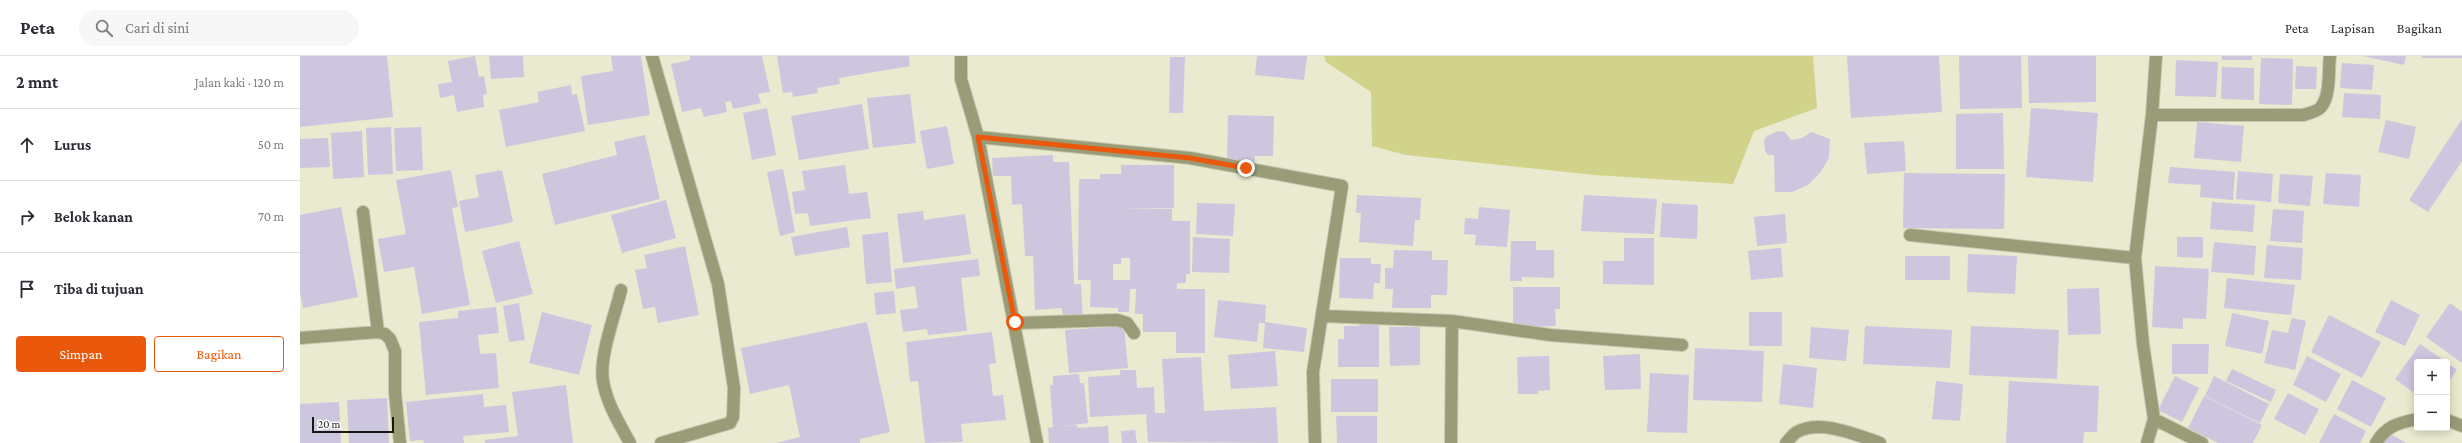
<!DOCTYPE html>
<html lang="id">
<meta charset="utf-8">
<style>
:root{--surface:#fff;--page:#f7f7f7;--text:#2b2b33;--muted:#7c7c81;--line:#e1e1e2;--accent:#ea580c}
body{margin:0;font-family:"Crimson Pro",serif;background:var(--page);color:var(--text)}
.controls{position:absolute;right:12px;bottom:12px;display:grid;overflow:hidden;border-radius:4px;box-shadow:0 2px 10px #0003}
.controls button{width:36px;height:36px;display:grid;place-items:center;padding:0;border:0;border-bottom:1px solid var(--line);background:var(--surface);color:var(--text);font:20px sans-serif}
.scale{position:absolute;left:12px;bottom:10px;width:82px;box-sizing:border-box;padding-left:4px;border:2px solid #17180e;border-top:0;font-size:11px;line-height:14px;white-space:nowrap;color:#17180e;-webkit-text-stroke:3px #fff;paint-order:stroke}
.stop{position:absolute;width:12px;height:12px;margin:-9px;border:3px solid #ea580c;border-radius:50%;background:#fff}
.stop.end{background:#ea580c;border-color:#fff;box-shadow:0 1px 4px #0008}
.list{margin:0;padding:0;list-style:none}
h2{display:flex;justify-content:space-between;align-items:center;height:52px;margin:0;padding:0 16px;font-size:17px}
h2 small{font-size:13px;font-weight:400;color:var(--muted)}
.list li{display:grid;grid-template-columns:26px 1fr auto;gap:12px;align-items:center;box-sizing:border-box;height:72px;padding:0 16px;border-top:1px solid var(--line)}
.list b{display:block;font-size:15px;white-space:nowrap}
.list em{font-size:13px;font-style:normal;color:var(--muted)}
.actions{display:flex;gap:8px;padding:12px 16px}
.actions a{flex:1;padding:9px 0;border:1px solid var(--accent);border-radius:4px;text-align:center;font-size:14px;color:var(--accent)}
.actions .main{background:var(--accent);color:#fff}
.icon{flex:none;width:22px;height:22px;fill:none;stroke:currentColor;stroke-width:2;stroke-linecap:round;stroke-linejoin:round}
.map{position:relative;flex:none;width:2162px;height:387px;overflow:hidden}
header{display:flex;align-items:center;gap:24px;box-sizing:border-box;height:56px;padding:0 20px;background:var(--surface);border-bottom:1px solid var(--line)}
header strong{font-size:19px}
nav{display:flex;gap:22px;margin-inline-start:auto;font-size:14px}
.search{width:280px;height:36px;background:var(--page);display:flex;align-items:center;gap:10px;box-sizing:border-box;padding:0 14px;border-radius:22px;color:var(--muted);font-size:15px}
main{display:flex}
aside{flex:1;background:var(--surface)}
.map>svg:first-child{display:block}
</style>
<header>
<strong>Peta</strong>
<div class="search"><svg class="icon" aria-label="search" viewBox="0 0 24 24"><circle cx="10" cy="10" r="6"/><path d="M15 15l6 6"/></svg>Cari di sini</div>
<nav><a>Peta</a><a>Lapisan</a><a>Bagikan</a></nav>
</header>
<main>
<aside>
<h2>2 mnt<small>Jalan kaki · 120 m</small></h2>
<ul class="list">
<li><svg class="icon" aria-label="ahead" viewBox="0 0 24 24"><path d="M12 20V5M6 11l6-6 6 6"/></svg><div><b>Lurus</b></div><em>50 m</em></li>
<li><svg class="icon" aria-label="right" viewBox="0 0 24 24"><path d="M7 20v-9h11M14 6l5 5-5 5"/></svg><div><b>Belok kanan</b></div><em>70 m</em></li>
<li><svg class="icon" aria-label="arrive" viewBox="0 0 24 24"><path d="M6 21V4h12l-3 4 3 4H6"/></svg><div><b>Tiba di tujuan</b></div></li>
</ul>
<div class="actions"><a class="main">Simpan</a><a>Bagikan</a></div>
</aside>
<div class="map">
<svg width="2162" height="387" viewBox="0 0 2162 387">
<rect width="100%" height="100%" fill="#e9ead0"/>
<path fill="#d1d38a" d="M1024,0H1513L1517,52L1454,75L1433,128L1295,119L1106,99L1072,90L1071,36L1026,6Z"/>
<path fill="#cdc6df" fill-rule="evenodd" d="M0,0H87L93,61L0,71Z
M175,0L179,21L184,20L187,38L183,39L184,51L157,56L154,39L140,42L138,28L152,26L148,5Z
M189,0H223L224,21L191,23Z
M311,0H341L350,59L288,69L281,20L313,15Z
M390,0H462L470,36L458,38L461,47L433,53L431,45L425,46L427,56L404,61L401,52L382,56L371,8L390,4Z
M477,0H609L610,10L539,22L540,28L517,32L518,37L493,41L492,36L483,37Z
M957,0H1007L1004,24L955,19Z
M1547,0H1639L1642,56L1551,62Z
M1659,0H1721L1722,52L1660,53Z
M1728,0H1796V46L1729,47Z
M1922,0H1952V4H1922Z
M2063,0H2106L2104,9Z
M2122,0H2162V2H2122Z
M870,1H885L883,57H869Z
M1961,2L1993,3L1992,49L1959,48Z
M1876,4L1918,6L1916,41L1875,40Z
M2042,7L2074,9L2072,34L2040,32Z
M1996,10L2017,11L2016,33H1995Z
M1922,11L1954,12V44L1921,43Z
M271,29L272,39L277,38L285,75L206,91L199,54L239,46L237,36Z
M2044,37L2081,39L2080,63L2042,61Z
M610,38L616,87L573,92L567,42Z
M562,48L569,93L499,104L491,60Z
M467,52L476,99L452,104L443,57Z
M1731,52L1798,57L1793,126L1726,121Z
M1703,57L1704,113H1656V58Z
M928,59L974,60L973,100H955V109L927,108Z
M2162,63V105L2128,156L2109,144Z
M2086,64L2116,71L2109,103L2078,96Z
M1897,66L1944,70L1941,106L1894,102Z
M647,70L654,108L627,113L620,75Z
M91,71L93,118L68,119L66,72Z
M121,71L123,114L96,115L94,72Z
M62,75L64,121L33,123L31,77Z
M1478,75L1485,76L1491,84L1502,82L1511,76L1530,83L1529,102L1520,117L1508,129L1492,136H1475L1474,99H1468L1465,95L1464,85L1467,80Z
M345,79L360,143L255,169L242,118L317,99L314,86Z
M28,82L30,111L0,112V83Z
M1604,85L1606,115L1567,118L1564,87Z
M753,99V106H769L774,228H781L783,263L763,264L762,252L735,254L733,200H725L722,148L712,149L711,120H693L692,102Z
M545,109L549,138L567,136L571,162L510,170L508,157L495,158L492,136L505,134L502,115Z
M821,109H874V152L821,153H872V165H890V218H886V227H877V233H905V297H876V276H843V258H835L836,233H830L829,256H818V252L790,251L791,224H778L779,123H800V118H821ZM821,202H830V224H813V208H821Z
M1870,111L1935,116L1933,144L1900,141L1901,129L1868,127Z
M483,113L495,176L480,180L467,116Z
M151,114L158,151L152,152L170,249L122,258L114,211L84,216L78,183L106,178L96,124Z
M202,114L213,166L165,176L159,145L179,141L175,119Z
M1938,115L1973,118L1971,146L1936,143Z
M1604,117L1705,118L1704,173L1603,172Z
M2026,117L2061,119L2059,151L2023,148Z
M1980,118L2013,120L2010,150L1978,147Z
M1057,139L1121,142L1120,164H1115L1113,190L1059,186L1061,157H1056Z
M1284,139L1357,143L1354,178L1281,175Z
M366,144L376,182L322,197L311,159Z
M1912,146L1955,149L1953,176L1910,173Z
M897,147L935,148L933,180L896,178Z
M1362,147L1398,149L1397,183L1360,181Z
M41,151L58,241L3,252L0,236V159Z
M1179,151L1210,154L1207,191L1175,189L1176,179L1164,178L1165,162L1178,163Z
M1973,153L2004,155L2002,187L1970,185Z
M623,155L624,164L665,158L671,198L603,207L597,158Z
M1485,158L1487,187L1457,190L1454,161Z
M547,171L550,191L495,200L491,181Z
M588,176L592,226L566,228L562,179Z
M893,181L930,183L929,217L892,216Z
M1877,181H1903V202L1877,201Z
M1324,182H1354V229L1303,228V205H1324Z
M219,185L233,238L196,247L182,195Z
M1211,185H1236V194H1254V222L1222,221V225H1210Z
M1914,186L1956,190L1954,219L1911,216Z
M1967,189L2003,192L2001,224L1964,222Z
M385,190L399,259L358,267L355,251L343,253L335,214L347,212L344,199Z
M1481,192L1483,221L1451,224L1448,195Z
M1094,194L1132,195V204H1148L1147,239H1131V252H1092L1093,233H1085V212H1093Z
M1668,198L1717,200L1715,238L1667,236Z
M1605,200H1650V224H1605Z
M1040,202H1071V208H1081L1080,227H1074L1073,243L1039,242Z
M678,203L680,220L661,222L667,275L628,279L627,273L603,276L600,254L618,252L615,230L596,233L594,213Z
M1855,210L1909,213L1906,263L1883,262V273L1852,271Z
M1927,222L1995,229L1991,259L1924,252Z
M1213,231H1260V253H1255L1256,270L1213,271Z
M1799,232L1801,278L1768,279L1767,233Z
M594,235L596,257L576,259L574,237Z
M918,244L966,249L965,266L1007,272L1004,296L963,292L965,267H959L957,286L914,281Z
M2091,244L2120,259L2105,290L2075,276Z
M219,247L225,284L209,286L203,250Z
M2150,247L2162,256V307L2126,281Z
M196,251L199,277L178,279L180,298L196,297L199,332L126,339L119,266L158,262V255Z
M242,256L292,269L279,319L229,307Z
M1449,256H1482V290H1449Z
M1932,257L1969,265L1962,298L1925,290Z
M2029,259L2081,286L2062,322L2011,296Z
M1992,262L2006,265L1995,314L1964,307L1972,274L1988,277Z
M1059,264H1079V311H1038V283H1044V270H1059Z
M567,266L590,376L560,383V387H476L500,381L489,329L450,338L441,292Z
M824,270L828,312L769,317L765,274Z
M1565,270L1652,274L1650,312L1563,308Z
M1671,270L1759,274L1757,323L1669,319Z
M1089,271H1120V309L1090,310Z
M1511,271L1549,274L1546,305L1509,302Z
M692,276L696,307L689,308L693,340L703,339L706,364L661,368L663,386L625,387L618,325L610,326L606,286Z
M1872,288H1909L1908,318H1872Z
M2120,288L2146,306H2117V339L2095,323Z
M1395,292L1464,295L1462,346L1393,344Z
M975,295L978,330L931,333L928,299Z
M1340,298L1341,333L1305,334L1303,300Z
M1249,300L1250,334L1238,335V338H1218L1217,301Z
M2007,300L2041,318L2026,346L1993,329Z
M901,301L904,355L976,351L978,387L848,386L846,358L790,361L788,321L820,319V314H836L837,332L854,331L855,357H865L862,303Z
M2147,307L2157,314L2147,328Z
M1483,308L1517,312L1513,352L1479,348Z
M1932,313L1976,334L1971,346L1926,325Z
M1350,317L1389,319L1387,377L1347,376Z
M779,318L780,327H784L788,367L757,371L777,369V372L808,370L809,387H749L748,372L753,371L750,330L753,329V320Z
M1875,320L1899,332L1882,366L1858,354Z
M1914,320L1969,348L1960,367L1905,340Z
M1031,323H1078V356H1031Z
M2052,324L2086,342L2071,371L2037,353Z
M1636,325L1663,328L1660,365L1632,363Z
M1709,325L1799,330L1797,376H1784L1783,387H1706Z
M266,329L273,387H185V384L218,380L212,336Z
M1988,337L2019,353L2005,379L1974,363Z
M183,338L184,351L206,349L209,376L163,380L164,387H124L123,384L110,385L106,346Z
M1904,340L1962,369L1953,387H1918L1888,372Z
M87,342L89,387H49L47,344Z
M39,346L41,387H0V348Z
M2034,358L2066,375L2060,387H2019Z
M1036,360H1077V387H1037Z
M835,374L837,387H822L821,375Z
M2089,377L2106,387H2084Z"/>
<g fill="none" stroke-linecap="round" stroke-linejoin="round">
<g stroke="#c7c8b1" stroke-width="14">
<path id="minor" d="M352,0L418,228L434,332L433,361L430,367L361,387
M661,0V23L678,81L737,387
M1852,59H2003C2009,57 2017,56 2021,51C2031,39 2028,14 2030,0
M678,81L890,102L1042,130L1013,316L1015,387
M63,156L78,276
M1610,179L1835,202
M321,234C315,259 299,300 303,325C307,348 319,367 330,387
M1023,260L1152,265L1250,279L1382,289
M715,267L817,264L827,267L834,277
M0,282L78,276L85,278L90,283L95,295V336L100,387
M1854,363L1902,387
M2147,364L2162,370
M1151,387L1152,265
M1486,387C1489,384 1493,378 1497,376C1521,363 1557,379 1580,387
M1847,387L1854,363L1843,288L1835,202L1852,59L1856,0
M2076,387C2086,370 2098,367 2117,363"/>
</g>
<use href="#minor" stroke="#9a9c78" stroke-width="12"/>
</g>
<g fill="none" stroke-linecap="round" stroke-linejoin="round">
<path stroke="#ea580c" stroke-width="5" d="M715,266L678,81L890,102L946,112"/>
</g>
</svg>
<div class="controls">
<button>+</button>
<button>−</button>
</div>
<div class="scale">20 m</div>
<div class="stop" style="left:715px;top:266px"></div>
<div class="stop end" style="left:946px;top:112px"></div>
</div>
</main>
